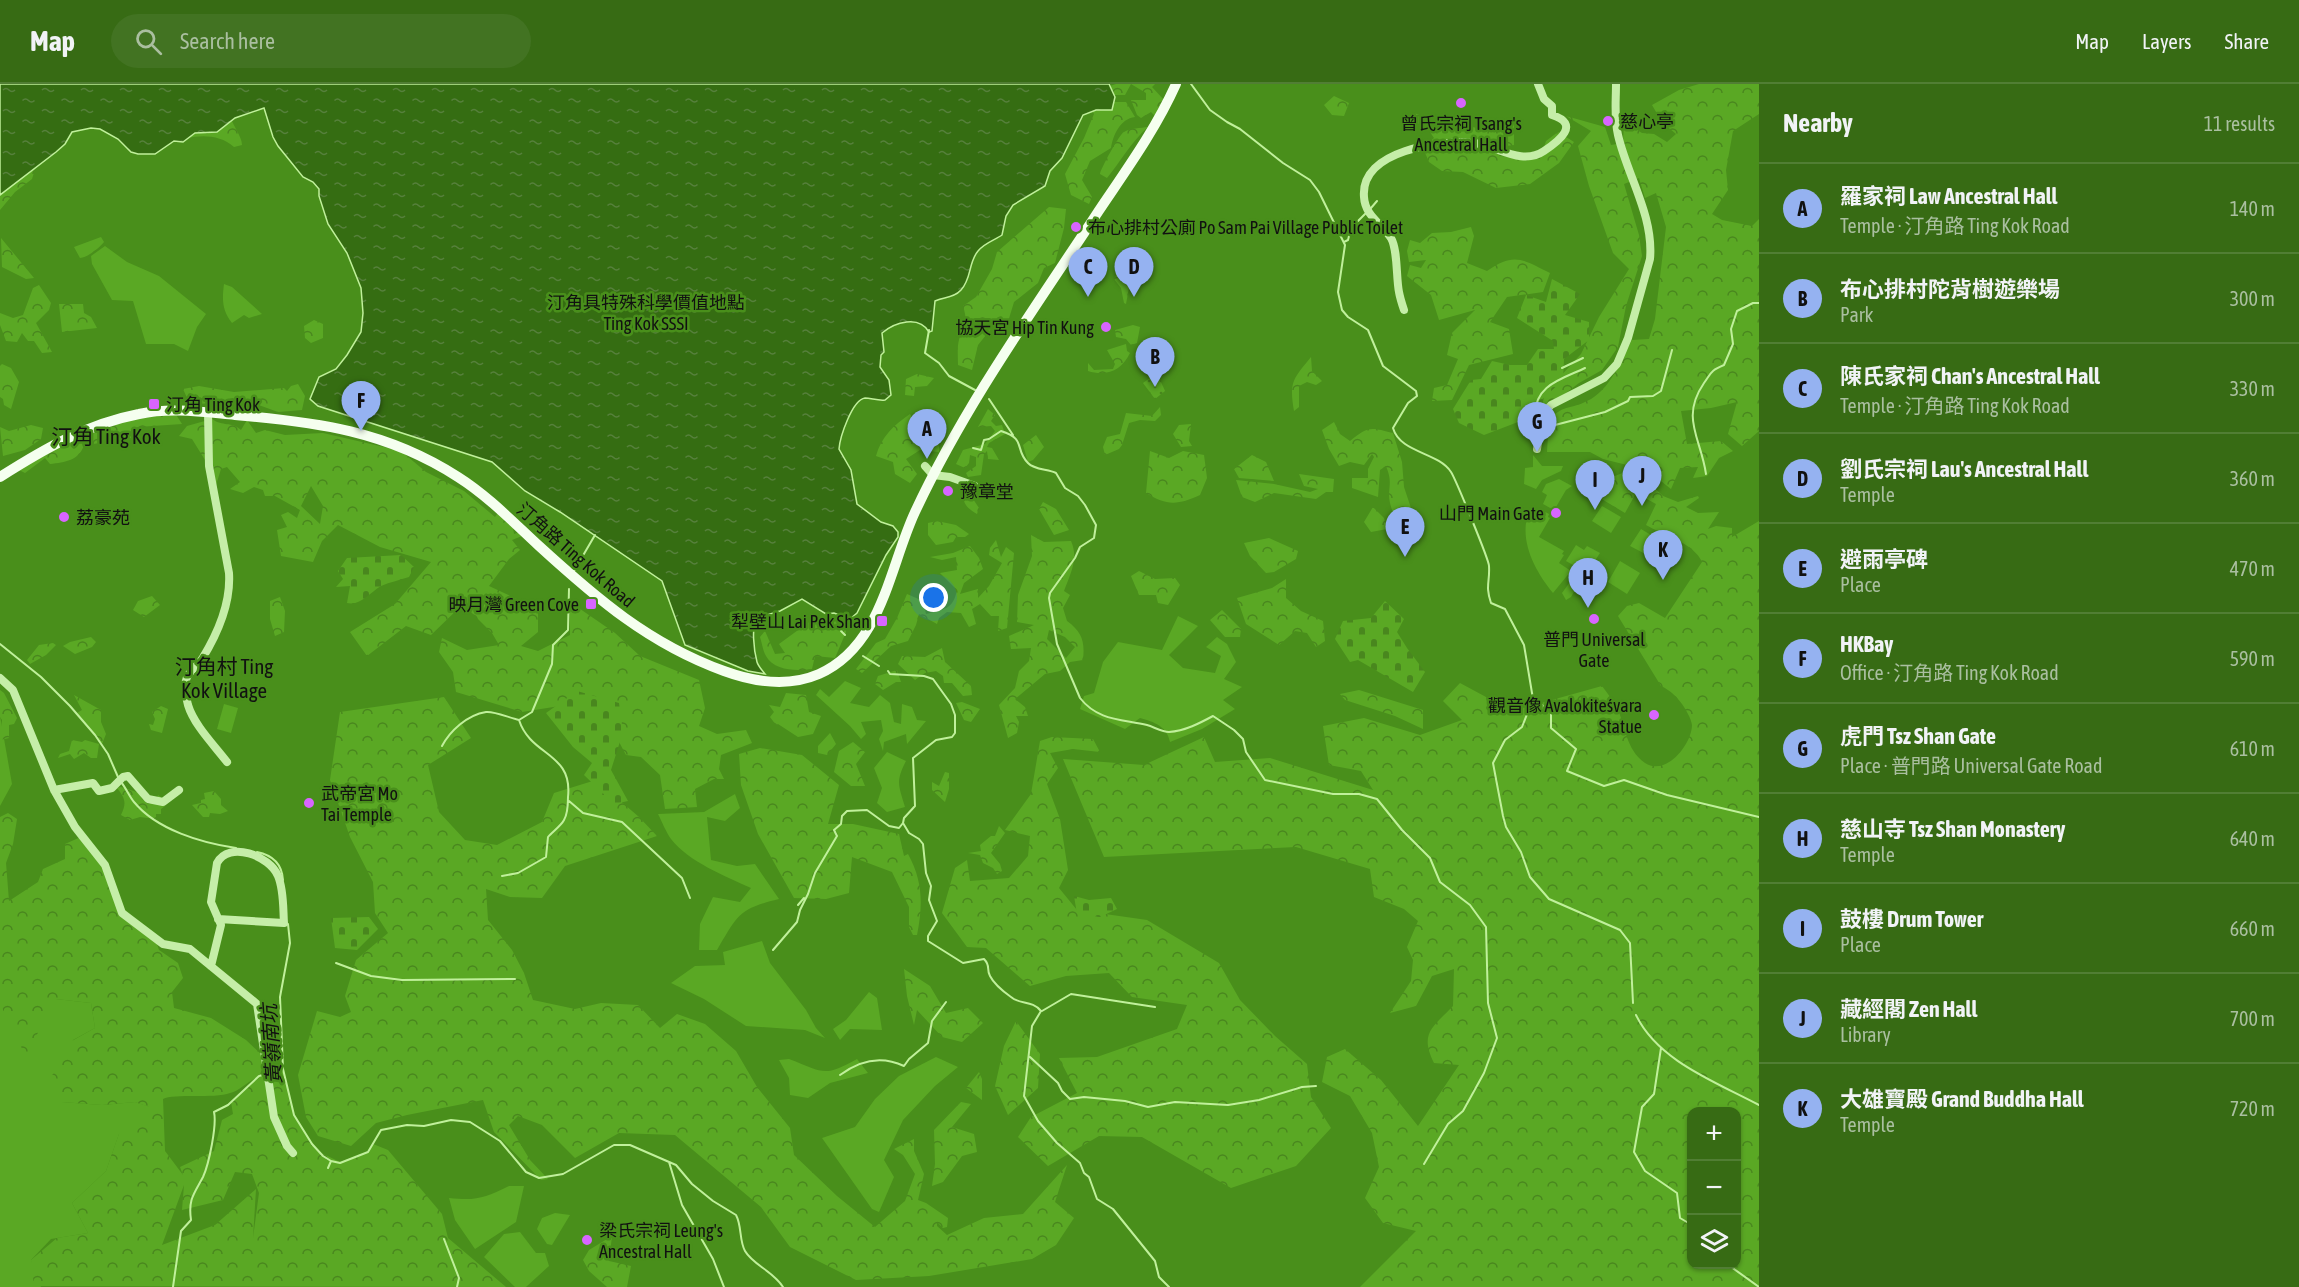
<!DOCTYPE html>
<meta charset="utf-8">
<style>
:root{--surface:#376b14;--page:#427322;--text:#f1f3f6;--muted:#aabfa0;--line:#517e34;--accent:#95b2f1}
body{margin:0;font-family:"Asap Condensed","Noto Sans TC",sans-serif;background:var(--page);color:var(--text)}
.controls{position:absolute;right:18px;bottom:18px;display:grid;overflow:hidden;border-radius:12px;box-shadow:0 2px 4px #0004}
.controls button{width:54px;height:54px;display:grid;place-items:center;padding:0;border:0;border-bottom:2px solid var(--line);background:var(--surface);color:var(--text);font:30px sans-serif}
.you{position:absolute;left:934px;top:514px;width:21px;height:21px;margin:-15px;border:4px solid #fff;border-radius:50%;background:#1a73e8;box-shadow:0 0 0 9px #1a73e833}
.badge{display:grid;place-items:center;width:39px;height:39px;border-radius:50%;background:var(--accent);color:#111;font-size:20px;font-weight:700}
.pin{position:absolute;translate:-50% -50px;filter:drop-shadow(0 2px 3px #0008)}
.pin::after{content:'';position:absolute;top:32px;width:21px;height:18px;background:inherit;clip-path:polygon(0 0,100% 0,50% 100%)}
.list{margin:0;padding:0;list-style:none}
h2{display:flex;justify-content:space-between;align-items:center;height:78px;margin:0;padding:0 24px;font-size:26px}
h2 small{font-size:20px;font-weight:400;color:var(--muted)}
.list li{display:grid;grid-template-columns:39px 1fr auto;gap:18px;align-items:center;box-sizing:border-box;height:90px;padding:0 24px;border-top:2px solid var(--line)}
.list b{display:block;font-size:22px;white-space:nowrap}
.list p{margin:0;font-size:20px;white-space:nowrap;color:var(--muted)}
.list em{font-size:20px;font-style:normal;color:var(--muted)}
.icon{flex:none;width:33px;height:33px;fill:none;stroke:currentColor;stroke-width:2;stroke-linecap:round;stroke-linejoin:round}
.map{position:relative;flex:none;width:1759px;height:1203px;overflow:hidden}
header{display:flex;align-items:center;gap:36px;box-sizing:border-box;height:84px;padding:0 30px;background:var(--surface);border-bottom:2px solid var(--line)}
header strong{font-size:28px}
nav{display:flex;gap:33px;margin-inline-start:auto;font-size:21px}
.search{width:420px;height:54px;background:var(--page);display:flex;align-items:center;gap:15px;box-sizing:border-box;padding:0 21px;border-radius:33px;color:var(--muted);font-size:22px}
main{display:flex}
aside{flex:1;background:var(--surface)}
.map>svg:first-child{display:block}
</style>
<header>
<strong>Map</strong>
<div class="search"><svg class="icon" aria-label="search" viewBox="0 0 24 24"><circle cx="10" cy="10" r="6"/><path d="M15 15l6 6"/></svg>Search here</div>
<nav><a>Map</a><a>Layers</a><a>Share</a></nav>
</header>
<main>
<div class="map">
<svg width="1759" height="1203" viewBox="0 0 1759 1203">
<defs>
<pattern id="forest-crowns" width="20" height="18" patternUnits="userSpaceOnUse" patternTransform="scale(1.5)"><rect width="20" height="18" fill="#5aa824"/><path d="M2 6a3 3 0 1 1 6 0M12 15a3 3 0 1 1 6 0" fill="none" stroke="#49871e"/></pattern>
<pattern id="cemetery-stones" width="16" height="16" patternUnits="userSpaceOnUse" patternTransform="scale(1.5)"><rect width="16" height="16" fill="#5aa824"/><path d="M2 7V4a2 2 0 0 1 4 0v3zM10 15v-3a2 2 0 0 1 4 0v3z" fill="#49871e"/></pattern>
<pattern id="park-dots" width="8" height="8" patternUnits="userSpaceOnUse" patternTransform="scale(1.5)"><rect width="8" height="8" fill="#5aa824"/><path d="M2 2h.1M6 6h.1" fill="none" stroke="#49871e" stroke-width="1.8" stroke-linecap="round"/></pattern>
<pattern id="water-ripples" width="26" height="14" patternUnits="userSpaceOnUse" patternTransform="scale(1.5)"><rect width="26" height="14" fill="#356d12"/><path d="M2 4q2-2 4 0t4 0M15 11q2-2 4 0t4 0" fill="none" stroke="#56803c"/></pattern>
</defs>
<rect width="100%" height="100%" fill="#498f1b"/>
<path fill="#5aa824" d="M105,162L127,178L159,192L206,230L197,243L188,267L174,260H146L133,217L112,216L92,180L91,172Z
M224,200L232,203L262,230L249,234L244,231L232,239C222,226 222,216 224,200Z
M1533,371L1542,382H1563L1561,387L1542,396L1536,405L1524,400L1525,384L1533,383Z
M1559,395L1572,402L1566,406L1556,423L1554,422L1552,425L1543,420L1547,411L1542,408L1546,400Z
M1602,422L1621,433L1611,449L1592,437Z
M1540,425L1549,430L1548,433L1550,434L1539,453L1564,467L1562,470L1564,471L1559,479L1571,487L1553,509C1535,487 1518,456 1529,427L1536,431Z
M1641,445L1661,457L1651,473L1630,462Z
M1576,461L1584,466L1587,462L1600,469L1587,489L1566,477Z
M1620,477L1640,489L1627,510L1608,498Z
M1577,488L1589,495L1586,499L1578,501L1571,513L1566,516L1562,509Z
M1178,532L1198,542L1169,571L1183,584L1215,589L1221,572L1206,563L1217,553L1227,560L1236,578L1224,595L1242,603L1223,616L1235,625L1202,645L1170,658C1167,642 1154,638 1140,634L1125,645L1080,625L1084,612L1094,609L1103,578L1118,558L1162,566Z
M845,597L861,604L850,619L869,623L880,611L890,619L894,638L901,640L902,620L912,623L917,636L926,637L907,660L906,650L884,658L883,667L879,655L883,647L881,636L861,638L866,650L861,655L850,642L816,611L820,605L829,613Z
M224,620L238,624L231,649L217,645Z
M0,632L12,700L0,722Z
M887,668L906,677C895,698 899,702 905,723L887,728L877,719L882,704L874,684Z
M735,710L740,724L725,737L707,733L711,776L737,782L755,780L779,815C738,825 738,831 717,866H699L700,840L713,813L740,818L751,804C725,792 689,778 671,755C666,748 662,738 658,730L704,728Z
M762,857L770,879L806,926L816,944L825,954L805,946L746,942L704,915L671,899L695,882L725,881L723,868Z
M869,908L877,914L882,946L850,945L840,956L833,945L846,936Z
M0,914L56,915L91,919L95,944L73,956L62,1018L102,1021L135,1018L150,1023L119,1050L106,1087L72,1119L88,1149L51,1155L31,1176L41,1203H0Z
M936,973L958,983L935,1002L903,1036L884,1076L894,1093L879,1128L872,1125L822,1054L855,1043L875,1015L899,992Z
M789,975C824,988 823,994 857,975L868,989L830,999L808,1014L790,1011L789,994L779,976Z
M509,1102H524L516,1138L475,1165L455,1136L449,1114C477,1117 484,1114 509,1102Z
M555,1129L570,1131L552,1161L547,1160L537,1145L542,1134Z
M520,1148L536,1169H545L549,1182L526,1203H515L484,1173L504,1150Z"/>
<path fill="url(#forest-crowns)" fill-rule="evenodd" d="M1108,0L1110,2L1116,0H1155L1152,3L1164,16L1156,33L1151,28L1141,34L1137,31L1131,16H1146V9L1131,0L1125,11H1111L1112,18H1126L1135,33C1120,35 1113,51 1111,64L1090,77L1082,96L1092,113L1089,120L1071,111L1065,90L1084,54L1094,30L1090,23Z
M1699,0H1759V30L1733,47L1726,86L1728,106L1712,130L1722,136L1752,142L1759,135V347L1742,362L1728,350L1737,318L1711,324L1681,327L1687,360L1721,357L1733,367L1719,374L1707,392L1693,394L1698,383L1680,384L1671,405L1647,386L1603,375L1590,368H1547L1549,335C1567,319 1570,326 1587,317C1610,307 1621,276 1632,256L1649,255L1655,235L1666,143L1656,109L1645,114L1639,94L1624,100L1639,151L1642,172L1626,222L1618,263L1602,286L1579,299L1546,324L1537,343L1545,309L1581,270L1599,233L1629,185L1613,169L1589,102L1578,62L1591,47L1566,32L1605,43L1611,61L1623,59L1624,38L1642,49L1654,50L1667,58L1676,50L1662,38L1652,21L1679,6Z
M1334,12L1349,19L1344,32L1332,31L1324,21Z
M1414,29L1432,36L1437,40L1454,34C1474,45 1477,48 1496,35L1514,39V61L1506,62L1499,72L1540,75L1546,57L1558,48L1574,58L1559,79L1530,100L1496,104L1463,88L1442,87L1429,78L1423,64L1434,54L1428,45L1414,37Z
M230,31C232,41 242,52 242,61L234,63C216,47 190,52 169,59C158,63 149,69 137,70L126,61Z
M1148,43C1131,58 1121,77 1107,94L1100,90C1100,86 1120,49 1124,48C1130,44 1141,44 1148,43Z
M42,62L32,95L15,108L0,126V92Z
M1049,123L1066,125L1064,144L1055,179L1044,184L1038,199L1014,218L1007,241H994L978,261L972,286L958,281C958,273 957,263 959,256C963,240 969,241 963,222L976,213L992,185L997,168Z
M1471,143L1474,152L1467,179L1487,187C1514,168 1522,175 1550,189L1543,208L1507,213L1490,238L1509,245L1513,270L1469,281L1452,316L1432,317L1434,304L1447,301L1458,275L1447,271L1452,249L1475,226L1439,236L1431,211L1407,192L1410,181L1421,184L1426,176L1409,178L1407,167L1410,156L1420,159L1432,149L1451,148Z
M101,153L104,158C98,165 88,173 80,174L74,163Z
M1,154L34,194L26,195L2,183Z
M1121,184L1130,185L1127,198H1130L1126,220L1124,219L1121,204L1114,195Z
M39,201L51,219L49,226L36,239L52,268L42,269L34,257H28L22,249L17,258L6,257L0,241V229L13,234L23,231L33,204Z
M59,220H83L84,229L91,233L97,244L62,248Z
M314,236L323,240V254L311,259L305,254L304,242Z
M1133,241L1140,243L1137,259L1131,261L1126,255L1116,253L1115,246Z
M1126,260L1127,267L1130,269C1122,286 1107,293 1088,287V279L1094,286L1113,285L1115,280L1107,266Z
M1311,273L1312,287L1322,297L1316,301L1307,298L1299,302V323L1294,327C1289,298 1293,295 1311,273Z
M2,280L11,284L19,298L11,325L4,321L3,315L0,313V282Z
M917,290L934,294L927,302L915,303L914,312L905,311L906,295Z
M298,300L305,312L302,326L278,328L245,316L199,320L189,318L183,305L199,302L234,308L284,304L287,307L291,302Z
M1160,323L1161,331L1155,337L1140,336L1129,339L1122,361L1119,365L1105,371L1103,363L1107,353L1120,350L1126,329L1152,332Z
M988,325L995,331L991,337L996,342L1002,341L1005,350L989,359L987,363L992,364L999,376L988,375L987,367L984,370L981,391L968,393L966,389L976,382V373L970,371L969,379L965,384L956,380L963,366L985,360L995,347L991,342L978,343Z
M175,329L182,340L137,343L136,354C119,353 102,360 84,361C79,377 65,378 50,380L45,374L25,389L19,386L47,366L116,338Z
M910,330C924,338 941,350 939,368L920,366L906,375L917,390L910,399L895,390L893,378L876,372C881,353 894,341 910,330Z
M212,335C223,343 231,337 241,346L247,336L256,349L265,346L285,351L323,349L401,367L426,388L464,407L495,433L498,429L504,435L503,439L508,437L513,444L514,450L520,448L522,452L512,456L520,466L509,475L489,502L538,525V548L521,562L538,567L570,551V518L615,549L640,572L699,596L705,624L699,642L717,650L746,646L752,659L721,671L719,685L724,695H714L695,705L697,723L665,725L660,691L641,673L626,671L610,641L591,617L522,628L456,608L453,588L439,568L442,554L467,566L499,561L492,549L463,520L431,551L406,542L367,572L350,548L395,520L431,478L380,463L338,441L322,457L313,478L281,472L277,446L287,443L281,431L288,428L297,434L300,426L275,412H265L263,406L254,403L243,409L230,405L240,398L227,383L221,385L216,401L205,376L192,355L179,352L187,342ZM311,402L323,422L320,440L301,422Z
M1334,338L1340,350L1350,357C1368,342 1370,343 1393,349L1402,378L1404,403L1413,430L1397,438C1393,429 1389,420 1389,410C1390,397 1391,395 1386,382L1380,386L1378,413L1352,404V394H1368V385L1374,373L1372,370L1364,381L1350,378L1339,382L1329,365L1322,346Z
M1191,340L1189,357L1192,362L1181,363L1173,350L1179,341Z
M31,341L43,344L41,355L25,366L3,372L0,343L9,347Z
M1036,351L1044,363L1033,376L1028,378L1023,361Z
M1150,367L1169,374L1183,367L1204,371L1207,394L1200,411C1178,421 1167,422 1146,409Z
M1252,371L1266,378L1274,397L1239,394L1234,385Z
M1625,388L1644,394L1663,412L1678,418L1698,412L1699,414L1686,423L1698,429L1719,428L1708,445L1716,442L1732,444V453L1759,437V1203H1360L1416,1147L1383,1139L1365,1114L1379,1083L1372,1049L1350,1012L1322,998L1327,973L1345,965L1381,996L1418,1042L1459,981L1434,979C1419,949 1433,943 1453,922L1454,885L1432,892L1416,922L1390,929L1411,897L1413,876L1407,863L1418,837L1404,825L1374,813L1370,785L1296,763L1104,773L1063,675L1144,681L1204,653L1215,678L1270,674L1373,706L1361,687L1329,681L1323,642L1364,634L1420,651L1462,636L1443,617L1460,599L1512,627L1602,602C1607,609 1612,615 1616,622C1626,641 1625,665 1645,679C1666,693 1692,660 1692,641C1691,634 1686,626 1682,620C1675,611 1671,607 1661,602L1618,532L1627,522L1639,519L1665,534L1702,478C1694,459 1663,451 1646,441L1656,420L1636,409L1625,429L1600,414H1594L1605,396ZM1692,1028H1736V1180H1692Z
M1299,390L1334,395L1333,408H1326L1316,415L1274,409L1255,418L1242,413L1236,396L1274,400L1310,408L1318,405L1304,402Z
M964,403L976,409L973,415L979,424L977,430C964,422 962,418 964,403Z
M1043,418L1056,425L1069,446L1054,451L1039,425Z
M1373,423L1384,434L1387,445L1371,448L1364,438Z
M937,437L956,441L969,450L965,453H956L953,458L936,461L928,451V439Z
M1031,451L1044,458L1071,457C1079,475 1070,490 1064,507L1070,511L1063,524L1067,537C1082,548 1085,557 1083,576L1070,578L1060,587L1045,590L1015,615L1025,623L1028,632H1016L1019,638L1017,649L1008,654L999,621L1015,604L1019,587L1029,577L1031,564L1011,565L1009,552L1034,541L1017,538L1018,511L1032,472ZM1049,546L1065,553L1075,563L1066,574L1047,555Z
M1269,454L1298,467L1296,475L1274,488L1266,489L1250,472L1244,459Z
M996,456L1001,473L1006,463L1014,469L1007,544L998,547L999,532H991L980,520L972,525L976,540L969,543L961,529L947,528L939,534L937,540L919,530L916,541L908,557L891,562L862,589L856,585L876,559L885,555L897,534L907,510L923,517L926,530C944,525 953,526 957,506L940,489L957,486L956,473L942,476L930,473L953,469L970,462L979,474L983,485L964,499L960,510L978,505V514L989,502L1002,479L989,471L990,464Z
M1139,487L1155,495L1175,494L1180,501L1168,521L1158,519L1156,511H1139L1131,492Z
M1286,495V514L1301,527L1323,537L1325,557L1316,563L1307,549L1295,547L1279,561L1246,540L1237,514L1272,504Z
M152,512L160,521L144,533L133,526L138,517Z
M280,513L285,527L284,548L275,552L270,535V517Z
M1222,526L1241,545L1240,553H1225L1210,536Z
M816,533L845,536L846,548L835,574L815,572L812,585C797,587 774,587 766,572C763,567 762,559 760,553L765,547L775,570L785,569L779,560Z
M91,553L96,558L92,563L75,570L63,562L70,558Z
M53,559L56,561L46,571L30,580L27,576L39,561Z
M942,564L945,578L971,602L972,611L963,612L952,599H944L943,592L936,587L925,589L915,596L898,580L902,572L925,573Z
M897,586L901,598H896L883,606L875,600L878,592Z
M0,606L4,609L17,634L14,640L9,641V654L0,656L2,636L0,633Z
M1359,606L1423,626V645L1395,632L1345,616L1340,610Z
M786,609L806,611L809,628L821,632L813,650L798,653L778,640L776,641L770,633L774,628L769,621L780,623Z
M74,611L101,626V638L106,650L102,660L77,629L82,626Z
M444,613L471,654L428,681L439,728L465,756L497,761L542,738L554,709L596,696L639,733L657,752L565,782L542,814L510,813L486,805L488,836L512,866L524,889L533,916L575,925L601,919L638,921L660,944L677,930L705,940L736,967L757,1003L790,1044L794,1071L837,1112L875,1143L905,1117L915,1090L903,1071L894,1065L914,1055V1067L924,1090L918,1116L926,1119L948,1134L947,1143L943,1144L937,1138V1142L947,1151L984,1134L1023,1130L1067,1081L1055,1118L1074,1134L1056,1161L1032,1175L929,1192L856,1196L790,1163L761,1123L675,1051L619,1049L575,1074L542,1041L518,1032L509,1041L530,1076L548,1095L541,1096L494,1048L483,1016L407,1031L376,1039L351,1062L318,1052L306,1033L298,991L317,927L340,933L351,928L345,912L356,876L388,849L375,829L373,798L350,753L330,696L340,628Z
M962,618L980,625L971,638L964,636L956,619Z
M161,622L168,625L162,649L151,646L149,640L153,641L155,635L152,628Z
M830,649L836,660L827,671L818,669V662Z
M1052,653L1093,655L1100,668L1073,665L1050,669L1058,684L1047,700L1060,735L1068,786L1059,804L1077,826L1147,836L1219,879L1240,916L1275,952L1307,980L1311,1013L1331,1044L1296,1082L1231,1104L1142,1053L1099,1052L1048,1082L1018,1053L1031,1033L1077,1009L1059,974L1097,973L1177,945L1187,921L1132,913L1109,889L1066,892L1030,902L986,864L967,863L942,829L955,784L967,776L970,797L1009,794L1028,772L1030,752L1005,746L1031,710L1040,657Z
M72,656L82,658L85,656L99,660L97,674H91L84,669L74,675L70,670L58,674L60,670L69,667Z
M853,658L865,668L856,680L865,702H851L834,688L839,667Z
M760,664L802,671L839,701L828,740H853L899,750L904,772L908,770C923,797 923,821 917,851H913L909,843V823L892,788L852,773L849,809L826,815L794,814L758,750L741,701L739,670Z
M945,688L949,689V705L945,718L932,706V698L939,702Z
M121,703L140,709L142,715L148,720L156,718L158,711L162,714L165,722L161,725V730H156V735L140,733L130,736L121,731C127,719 125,714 117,704Z
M214,707L221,715V721L228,727L220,730L210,729L209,733H203L192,721L201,719V716L205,715L204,709Z
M8,729L17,735L13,760L6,779L9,817L38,798L43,785L65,775V760L83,752L106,785L117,818L155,854L159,866L178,879L183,894L172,908L174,924L211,934L246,956L265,974L260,991L283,985L294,1031L319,1068L340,1078L368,1068L373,1060L388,1066L442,1130L448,1154L506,1203L34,1202L31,1176L57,1154L88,1149L72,1119L106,1087L121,1044L149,1023L135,1018L102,1021L62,1018L51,992L57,986L70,958L95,944L91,919L56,915L26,971L9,943L0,917V733ZM256,994L231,1018L233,1030L222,1036L214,1067L180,1083L183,1091L165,1067L163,1015C173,1009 214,1015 230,1009C239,1007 247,998 256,994ZM235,1088L252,1090L259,1109L253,1154L256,1105L215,1141L162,1161L184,1101L182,1126L223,1116Z
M999,742L1005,749L991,769L1000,780L1002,787L997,790L993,784L983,779L980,771L968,769L981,767L980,761L991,752H995Z
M904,885L930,902L946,929L968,924L983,939L962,958L942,953L917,926L914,941L907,912Z
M1016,937L1040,970L1038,1004L1008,1031L995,1002L1004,962Z
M979,988L982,995V1016L966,1004Z
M961,1018L971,1020L952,1043L974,1050L977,1068L962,1072L943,1098L932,1102L935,1080L934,1046Z
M612,1152L609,1177L631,1182L627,1203H607L589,1187L583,1176L589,1166Z"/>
<path fill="url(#cemetery-stones)" d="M1552,195L1580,210L1565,231L1589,238V256L1564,275L1563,296L1534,323L1528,346L1518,338L1484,351L1459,339L1453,325L1471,296L1481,295L1492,277L1510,281H1527L1538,265H1554L1553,257L1517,234L1526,211L1546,218Z
M401,471L414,483L409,493C400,496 390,498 381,502C369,509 361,522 347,519L350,502L336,503L343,495L338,487L347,474Z
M1385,517L1404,535L1397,548L1407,564L1425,588L1413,608L1358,576L1350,578L1335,555L1343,537L1371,534Z
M577,607L619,619L623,648L611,686L628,717L614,720L584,691L592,679L573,663L546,629Z
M1074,812L1089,816L1111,814L1117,825L1100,833L1077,830Z
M369,833L378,845L357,866L335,864L331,834Z"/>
<path fill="url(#park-dots)" d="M1157,289L1165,307L1155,315L1143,299Z"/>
<path fill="url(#water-ripples)" stroke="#c0f09b" stroke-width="1.5" d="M0,0H1109L1115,13L1112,26H1096L1083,31L1062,74L1050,87L1045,102L1013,121L1006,132L1002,151C995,156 984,159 978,167C968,179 972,194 961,206C954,214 944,213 935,217L932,247L929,248C919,231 895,238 882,249L884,268L881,271L880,283L889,296L891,311L885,316C878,317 871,314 865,314C852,316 840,353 839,365L851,386L857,420L881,438L893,442L898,448V453L886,471L857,529L850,535L834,529L826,530L802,515L780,527L757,534C751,542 754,567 757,578C758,582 762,586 765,590L748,587L685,561L662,497L560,428L525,407L492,378L318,322L310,315L319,293L336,285L347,271L361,248L363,229L361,204L347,169L328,140L319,112V105L313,98L303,93L278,62L273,53L264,24L235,34L217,48L195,49L183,58L174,57L155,70H138L131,68L118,55L100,45L91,44L72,48L65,60L56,68L0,111Z"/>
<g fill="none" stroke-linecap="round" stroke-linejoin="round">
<path stroke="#c0f09b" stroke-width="2" d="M1191,0L1210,26L1227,38L1240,45L1283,79L1310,96L1319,108L1345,161L1338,208L1342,226L1348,233L1368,246L1383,282L1416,307L1417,312L1408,319L1393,344C1400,369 1438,368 1451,388C1456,396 1489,476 1489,482C1490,499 1485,501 1491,519L1505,525L1524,561L1533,615L1522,643L1505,656L1493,679L1503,732L1506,743L1521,768L1530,793L1549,815L1620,846L1630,859L1633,919
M1371,124L1377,117
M1344,158L1348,156L1351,144L1367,128
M929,246L925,269L939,279L949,292L975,306
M1562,284L1583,274
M989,315L1013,351
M1535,332C1534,301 1562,295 1585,284
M1555,341L1605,328L1628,317L1630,313L1653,312L1661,307L1672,266
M973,364L981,366L984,356L989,355L1001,347C1027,355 1014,365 1028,379C1034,386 1048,385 1056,389L1065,404L1078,412L1085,421L1096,441L1094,454L1080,463L1075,474L1050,509L1049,514L1057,560L1080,614C1098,637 1122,635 1147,641C1154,643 1162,648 1169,648C1185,647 1200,639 1213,632L1234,646L1243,655L1246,668L1265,696L1333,710H1359L1377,715L1402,746L1430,774L1440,798L1470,821L1486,843L1488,919L1497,954L1484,989L1463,1027L1448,1040L1424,1080
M1706,390C1701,354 1680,334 1704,299C1712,288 1710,287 1724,281L1733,260L1731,245L1737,227L1753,219H1759
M574,487L595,451
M841,547L845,551
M0,560L41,593L70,622L95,651L108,670L118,693
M863,572L879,582
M1533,615L1551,627V644L1576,665L1567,687L1604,702L1624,696L1667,711L1759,733
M442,662C450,647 467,631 486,628C495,627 509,634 519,636
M121,698C126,704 129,712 134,718C157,746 202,759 236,764
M569,717L583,729L622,738L682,794L690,814
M903,739L909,749L919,755L923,760L926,789L931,802L929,816L937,837L928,852V857L963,879L984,875C991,882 986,885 990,892C994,900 1004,908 1011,913C1020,921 1032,916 1041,927L1032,942L1024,1012L1038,1037L1057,1059L1080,1079L1084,1089L1089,1093L1097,1115L1113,1125L1155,1177L1159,1193L1169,1203
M257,768C272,771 282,780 283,796
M502,792L518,789L546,773L548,753C552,748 561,742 564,736C567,731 568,720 568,713C573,668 531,673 519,636L532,628L552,580L553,561L568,546L569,505
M798,821L804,814
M288,840L290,859L280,913L283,985L294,1031L312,1060L323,1072L331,1077L340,1079L368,1068L381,1046L407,1041L424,1042L451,1036L470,1038L500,1057L526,1088L539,1094L563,1090L614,1061H630L676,1081L692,1100L713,1117L736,1131C742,1142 739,1156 745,1167C753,1181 773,1187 783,1203
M773,866L797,838L800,826L808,810L815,789L837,752L834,746L841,740L842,732L847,727L867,726L889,742L899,744L903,739L904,734L915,722L913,674L936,656L952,653L955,649V631L951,620L933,595L924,592L890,590L888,587
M336,879L371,892L402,896L515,895
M1042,927L1071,910L1155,923
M1636,931C1658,977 1716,998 1759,1021
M1661,964L1654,1010L1642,1023L1634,1068L1645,1087L1677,1109L1680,1134L1692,1141
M1030,973L1058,999L1062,1007L1070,1015L1084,1013L1125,1017L1148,1023L1175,1018L1228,1021L1259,1016L1302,1003L1316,1002
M271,988L283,985
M840,991C860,976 881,971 904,982L909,975L928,959L932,937L946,918
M669,1078L682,1121L713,1175L724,1203
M328,1084L331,1077
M444,1155L459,1194L457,1203
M1727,1180L1759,1203
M173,1203L181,1147L191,1136C188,1115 194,1110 203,1093C209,1080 217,1041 214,1028L228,1021L259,992L266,990"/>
<path stroke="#c5eea8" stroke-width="8" d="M1404,226C1402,220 1400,214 1399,208C1396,194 1398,166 1391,154C1382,140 1365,132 1364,113C1360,66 1440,56 1474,59C1497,62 1522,82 1544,67C1559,57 1581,40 1552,31V22L1544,15L1538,0
M208,328L209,382L229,489C231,520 218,549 202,575C198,581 190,587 187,593C184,600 186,613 188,621C194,641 214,661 227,678
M1537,365C1540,349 1539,333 1551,321L1604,294L1617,280L1628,254L1650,175C1654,132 1627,91 1618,51C1614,34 1616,17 1616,0
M925,382L933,391L950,393L975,402
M0,594L13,606L54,706L75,743L105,781L122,829L163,860L190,865L257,920L274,1033L287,1062L293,1069
M54,706L93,699L99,707L112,704L123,693L128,692L148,715L163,718L179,706
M211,882L221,841L211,818L217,779C229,756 270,772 278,792C284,806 283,825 284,839L218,835"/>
<path stroke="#f5ffef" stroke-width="10" d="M0,393C44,365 87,340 139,330C171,323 203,328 235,331C317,338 387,347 458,393C488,412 513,438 538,461C596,514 649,560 724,587C754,598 789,603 819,590C882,562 889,484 915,428C964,323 1032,228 1096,131C1124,89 1155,47 1176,0"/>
</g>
<g fill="#d865ff" stroke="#498f1b" stroke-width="2">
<circle cx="1461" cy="19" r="6"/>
<circle cx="1608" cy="37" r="6"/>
<circle cx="1076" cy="143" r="6"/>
<circle cx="1106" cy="243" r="6"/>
<rect x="148" y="314" width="12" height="12" rx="3"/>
<circle cx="948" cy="407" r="6"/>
<circle cx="1556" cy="429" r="6"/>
<circle cx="64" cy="433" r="6"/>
<rect x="585" y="514" width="12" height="12" rx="3"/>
<circle cx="1594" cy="535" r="6"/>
<rect x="876" y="531" width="12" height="12" rx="3"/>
<circle cx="1654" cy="631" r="6"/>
<circle cx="309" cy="719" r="6"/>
<circle cx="587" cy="1156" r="6"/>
</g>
<g text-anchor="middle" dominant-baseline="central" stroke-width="5" stroke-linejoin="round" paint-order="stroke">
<g font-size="18" fill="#111" stroke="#498f1b" text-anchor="start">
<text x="1620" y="37">慈心亭</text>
<text x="1461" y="39" text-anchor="middle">曾氏宗祠 Tsang's<tspan x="1461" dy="21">Ancestral Hall</tspan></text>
<text x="1088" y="143">布心排村公廁 Po Sam Pai Village Public Toilet</text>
<text x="1094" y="243" text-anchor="end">協天宮 Hip Tin Kung</text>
<text x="166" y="320">汀角 Ting Kok</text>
<text x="960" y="407">豫章堂</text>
<text x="1544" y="429" text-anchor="end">山門 Main Gate</text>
<text x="76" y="433">荔豪苑</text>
<text x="579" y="520" text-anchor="end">映月灣 Green Cove</text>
<text x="870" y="537" text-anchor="end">犁壁山 Lai Pek Shan</text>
<text x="1594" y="555" text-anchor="middle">普門 Universal<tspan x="1594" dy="21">Gate</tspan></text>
<text x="1642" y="621" text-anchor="end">觀音像 Avalokiteśvara<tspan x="1642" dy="21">Statue</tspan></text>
<text x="321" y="709">武帝宮 Mo<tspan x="321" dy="21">Tai Temple</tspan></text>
<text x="599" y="1146">梁氏宗祠 Leung's<tspan x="599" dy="21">Ancestral Hall</tspan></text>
</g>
<g font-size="18" fill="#111" stroke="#498f1b">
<text x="646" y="218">汀角具特殊科學價值地點<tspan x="646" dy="21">Ting Kok SSSI</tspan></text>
</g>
<g font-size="18" fill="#111" stroke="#498f1b">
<text transform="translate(576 471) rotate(41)">汀角路 Ting Kok Road</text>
</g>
<g font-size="20" font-style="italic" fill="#111" stroke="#498f1b">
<text transform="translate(271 960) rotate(-94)">黃嶺南坑</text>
</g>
<g font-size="21" fill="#111" stroke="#498f1b">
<text x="106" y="352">汀角 Ting Kok</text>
<text x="224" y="582">汀角村 Ting<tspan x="224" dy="24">Kok Village</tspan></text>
</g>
</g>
</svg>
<div class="controls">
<button>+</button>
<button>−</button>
<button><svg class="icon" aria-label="layers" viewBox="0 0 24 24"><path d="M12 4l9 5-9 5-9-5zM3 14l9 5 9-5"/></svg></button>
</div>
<div class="you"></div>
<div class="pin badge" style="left:927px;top:375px">A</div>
<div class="pin badge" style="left:1155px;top:303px">B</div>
<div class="pin badge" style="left:1088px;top:213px">C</div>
<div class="pin badge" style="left:1134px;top:213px">D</div>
<div class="pin badge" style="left:1405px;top:473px">E</div>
<div class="pin badge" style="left:361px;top:347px">F</div>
<div class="pin badge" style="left:1537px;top:368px">G</div>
<div class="pin badge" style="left:1588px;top:524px">H</div>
<div class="pin badge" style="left:1595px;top:426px">I</div>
<div class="pin badge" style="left:1642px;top:422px">J</div>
<div class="pin badge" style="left:1663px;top:496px">K</div>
</div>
<aside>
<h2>Nearby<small>11 results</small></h2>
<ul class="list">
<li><span class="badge">A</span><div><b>羅家祠 Law Ancestral Hall</b><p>Temple · 汀角路 Ting Kok Road</p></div><em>140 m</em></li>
<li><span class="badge">B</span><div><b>布心排村陀背樹遊樂場</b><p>Park</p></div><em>300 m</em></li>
<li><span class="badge">C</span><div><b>陳氏家祠 Chan's Ancestral Hall</b><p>Temple · 汀角路 Ting Kok Road</p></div><em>330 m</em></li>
<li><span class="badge">D</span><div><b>劉氏宗祠 Lau's Ancestral Hall</b><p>Temple</p></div><em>360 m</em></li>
<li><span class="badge">E</span><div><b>避雨亭碑</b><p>Place</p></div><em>470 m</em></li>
<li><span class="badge">F</span><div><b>HKBay</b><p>Office · 汀角路 Ting Kok Road</p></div><em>590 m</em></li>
<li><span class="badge">G</span><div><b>虎門 Tsz Shan Gate</b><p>Place · 普門路 Universal Gate Road</p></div><em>610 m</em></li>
<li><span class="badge">H</span><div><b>慈山寺 Tsz Shan Monastery</b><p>Temple</p></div><em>640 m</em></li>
<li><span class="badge">I</span><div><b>鼓樓 Drum Tower</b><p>Place</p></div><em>660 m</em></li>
<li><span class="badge">J</span><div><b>藏經閣 Zen Hall</b><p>Library</p></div><em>700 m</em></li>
<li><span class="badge">K</span><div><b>大雄寶殿 Grand Buddha Hall</b><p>Temple</p></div><em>720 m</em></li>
</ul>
</aside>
</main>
